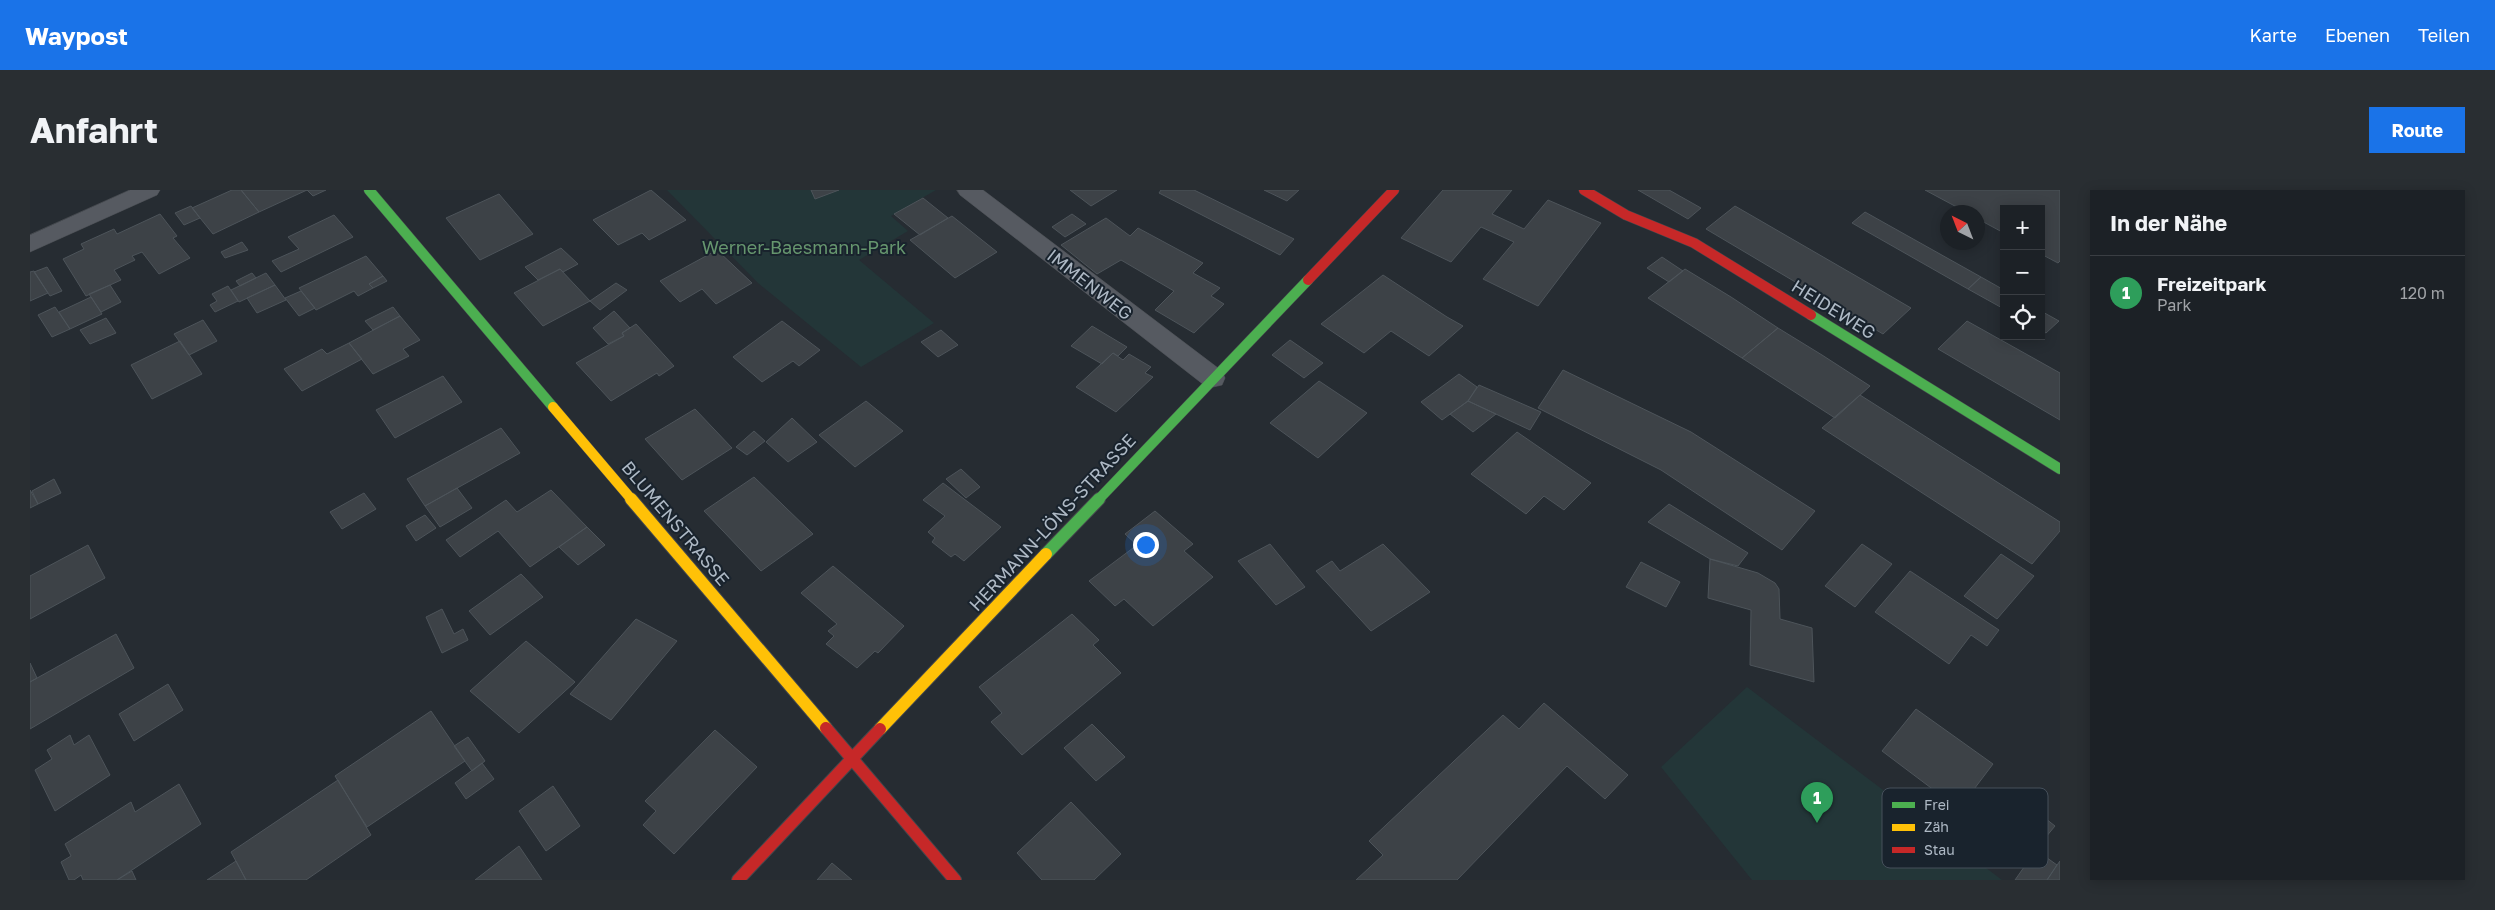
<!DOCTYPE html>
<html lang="de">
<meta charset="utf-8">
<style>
:root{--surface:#1c2126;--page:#292e32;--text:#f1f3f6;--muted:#a0a3a7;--line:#3a3e43;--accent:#1a73e8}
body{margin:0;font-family:"Golos Text",sans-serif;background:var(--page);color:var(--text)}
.controls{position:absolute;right:15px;top:15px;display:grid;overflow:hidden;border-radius:0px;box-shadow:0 2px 12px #0003}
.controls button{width:45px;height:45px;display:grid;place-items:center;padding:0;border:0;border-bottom:1px solid var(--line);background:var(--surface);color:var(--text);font:25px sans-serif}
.compass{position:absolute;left:1910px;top:15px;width:45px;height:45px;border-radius:50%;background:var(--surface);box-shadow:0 2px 12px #0003;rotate:318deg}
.you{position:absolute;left:1115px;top:354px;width:18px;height:18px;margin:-12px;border:4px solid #fff;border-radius:50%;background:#1a73e8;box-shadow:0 0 0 8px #1a73e833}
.badge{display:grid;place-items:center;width:32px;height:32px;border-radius:50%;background:var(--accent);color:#fff;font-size:16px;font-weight:700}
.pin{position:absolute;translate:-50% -41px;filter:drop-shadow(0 1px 2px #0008)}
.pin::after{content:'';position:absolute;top:26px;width:18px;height:15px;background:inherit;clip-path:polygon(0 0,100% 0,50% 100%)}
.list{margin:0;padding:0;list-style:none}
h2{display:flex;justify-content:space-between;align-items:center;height:65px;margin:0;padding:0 20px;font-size:21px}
h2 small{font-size:16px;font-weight:400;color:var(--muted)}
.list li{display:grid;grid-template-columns:32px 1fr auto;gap:15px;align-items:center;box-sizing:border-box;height:75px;padding:0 20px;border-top:1px solid var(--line)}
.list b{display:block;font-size:19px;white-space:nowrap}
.list p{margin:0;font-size:16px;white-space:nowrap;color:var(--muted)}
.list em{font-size:16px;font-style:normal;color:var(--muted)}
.icon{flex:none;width:28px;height:28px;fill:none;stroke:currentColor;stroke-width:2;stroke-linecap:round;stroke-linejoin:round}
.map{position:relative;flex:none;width:2030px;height:690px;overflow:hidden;border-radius:0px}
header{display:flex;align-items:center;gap:30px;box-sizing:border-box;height:70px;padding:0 25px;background:var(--accent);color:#fff}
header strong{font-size:24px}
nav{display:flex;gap:28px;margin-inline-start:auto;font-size:18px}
.intro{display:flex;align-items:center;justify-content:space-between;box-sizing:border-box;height:120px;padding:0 30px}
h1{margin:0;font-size:35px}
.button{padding:12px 22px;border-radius:0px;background:var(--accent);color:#fff;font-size:18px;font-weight:700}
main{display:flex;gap:30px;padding:0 30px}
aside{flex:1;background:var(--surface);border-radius:0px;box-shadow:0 2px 12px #0003}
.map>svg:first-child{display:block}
</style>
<header>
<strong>Waypost</strong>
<nav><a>Karte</a><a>Ebenen</a><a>Teilen</a></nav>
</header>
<div class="intro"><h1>Anfahrt</h1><a class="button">Route</a></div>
<main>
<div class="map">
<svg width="2030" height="690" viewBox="0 0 2030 690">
<rect width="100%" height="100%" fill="#262c32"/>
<path fill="#233638" d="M637,0H906L861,26L878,41L829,70L904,133L831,177L728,93Z
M1717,497L1972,690H1722L1631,577Z"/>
<path fill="#3d4247" stroke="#4d545a" d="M202,0H211L229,22L183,44L162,18Z
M211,0H277L229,22Z
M277,0H296L283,6Z
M621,0L656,30L619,50L612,43L588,55L563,30Z
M781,0H809L785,9Z
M1040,0H1087L1061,16Z
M1131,0H1164L1264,49L1250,65L1129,3Z
M1234,0H1269L1257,11Z
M1413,0H1482L1462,24L1494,39L1518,10L1571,33L1508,116L1453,89L1484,52L1451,37L1421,72L1371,48Z
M1608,0H1639L1671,18L1658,29Z
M1895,0H2030V71L2028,73L2011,64V19H1974V43L1948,29V22H1936Z
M469,4L503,44L450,70L416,28Z
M893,8L918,28L890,45L864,24Z
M161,16L170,28L154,35L145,23Z
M1705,16L1833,90L1881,118L1853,144L1676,39Z
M1835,22L1951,87L1938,99L1822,33Z
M130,24L147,46L143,48L160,68L129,84L112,62L102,66L105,70L84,80L91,90L56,106L33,69L54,59L51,54L84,39L87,44Z
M1042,24L1056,34L1035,47L1022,37Z
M304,25L323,47L251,82L242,71L269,59L258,47Z
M922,26L967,62L925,88L880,50Z
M1076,28L1100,46L1108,38L1173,73L1163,83L1190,98L1181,106L1194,114L1164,143L1125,120L1144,101L1091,70L1067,84L1031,55Z
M212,52L218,60L195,68L191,62Z
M531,58L548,74L533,82L530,79L508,90L495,77Z
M687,60L722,93L686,114L672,99L650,112L630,91Z
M336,66L353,86L339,94L343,98L328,106L324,101L286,120L269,98Z
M1632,67L1653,81L1639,92L1617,78Z
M17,77L32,101L20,106L4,82Z
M530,79L560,111L513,136L484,103Z
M1655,79L1701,107L1748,138L1712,168L1618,108Z
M4,81L18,103L0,111V82Z
M222,83L226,88L210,96L206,91Z
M236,83L245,95L209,112L201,100Z
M1353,85L1417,127L1433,136L1399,166L1361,141L1334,163L1291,134Z
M353,86L357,91L343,98L339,94Z
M1951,87L1974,100V119L1938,99Z
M586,93L597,100L570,120L560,111Z
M80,95L91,112L71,122L59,104Z
M245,95L256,110L227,123L217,108Z
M198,96L208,111L185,122L180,115L187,111L182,104Z
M271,101L285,118L269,126L255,108Z
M61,107L72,124L40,139L29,122Z
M25,117L40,139L22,147L8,125Z
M363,117L370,126L343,140L335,131Z
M584,121L600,138L592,143L594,146L578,154L563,138Z
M2011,121L2029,131L2016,143L2011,140Z
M370,126L390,150L373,159L379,166L343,184L319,153Z
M76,128L86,143L60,154L50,140Z
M173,130L187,151L159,165L144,144Z
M752,131L790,160L769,176L763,171L732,192L703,167Z
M1937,131L2030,183V230L1908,159Z
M606,134L644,176L629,186L627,183L581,211L546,173L594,146L592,143Z
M1062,136L1097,157L1088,166L1083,163L1072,174L1041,156Z
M1748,138L1792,165L1840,196L1805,228L1712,168Z
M911,140L928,155L908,167L891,152Z
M1260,150L1293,173L1274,188L1242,165Z
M150,151L172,184L122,209L101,175Z
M319,153L332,169L272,201L254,179L292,159L297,164Z
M1083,163L1093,170L1099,164L1121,177L1115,183L1123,187L1086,222L1046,197Z
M1533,180L1661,242L1785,321L1752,360L1631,280L1508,218Z
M1429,184L1447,197L1438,211L1412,230L1391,212Z
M413,186L432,212L365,248L346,220Z
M1289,191L1337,223L1288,268L1240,233Z
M1449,195L1511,222L1500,240L1438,211Z
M1830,205L2030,332V341L2002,374L1792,238Z
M836,211L873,241L825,277L789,245Z
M1438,211L1466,224L1443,242L1420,224Z
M665,219L702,258L652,290L615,249Z
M762,228L787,252L758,272L736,252Z
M471,238L490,263L395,316L377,289Z
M724,241L735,251L717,265L706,257Z
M1487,242L1561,293L1534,320L1514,306L1496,324L1441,284Z
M931,279L950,297L936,308L916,289Z
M724,287L783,344L731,381L674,321Z
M24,289L31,303L8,314L2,301Z
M913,293L971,337L934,371L925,364L921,367L902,352L905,348L898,342L915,326L893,310Z
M427,298L442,318L410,337L395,316Z
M0,300L8,314L0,318Z
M521,300L557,337L500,377L468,341L430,367L416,350L476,310L487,322Z
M334,303L346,319L312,339L300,322Z
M1639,314L1718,363L1708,376L1680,369L1618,332Z
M1125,321L1163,354L1154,361L1183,387L1123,436L1094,409L1085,416L1059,391L1107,355L1095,344Z
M395,325L406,338L386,351L376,336Z
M557,337L575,355L548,375L529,357Z
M1240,354L1275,397L1246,415L1208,371Z
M1353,354L1400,402L1341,441L1286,381L1302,371L1310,381Z
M1832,354L1862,374L1825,417L1795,396Z
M58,355L75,388L0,429V386Z
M1971,364L2004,386L1967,429L1934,406Z
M1680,369L1728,383L1745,393L1749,399L1750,429L1782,438L1784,492L1720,475L1721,420L1678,408Z
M1611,372L1650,392L1636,417L1596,397Z
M803,376L874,436L848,463L845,461L827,478L796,454L804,446L798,441L807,434L771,403Z
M1880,381L1969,440L1957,456L1941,445L1919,474L1845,422Z
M491,384L513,407L460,445L439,421Z
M412,419L424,444L433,439L438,450L412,463L396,427Z
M1042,424L1069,450L1063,455L1091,483L992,565L961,532L972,523L949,497Z
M606,429L647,451L581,530L540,504Z
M86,444L104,478L0,539V492Z
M496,451L545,492L489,543L440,501Z
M0,473L7,488L0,492Z
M138,494L153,520L104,551L89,524Z
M1514,513L1598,585L1575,609L1537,576L1427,690H1326L1353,665L1339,651L1473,525L1489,539Z
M1886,519L1963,574L1929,619L1852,561Z
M401,521L435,571L337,637L305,586Z
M1062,534L1095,567L1066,591L1034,558Z
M685,540L727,577L644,664L613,635L626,621L615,611Z
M40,545L44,555L59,545L80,585L25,621L5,580L22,569L17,560Z
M438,547L455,571L442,581L424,556Z
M452,573L464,589L436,609L425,593Z
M308,590L341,645L276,690H216L201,662Z
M149,594L171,634L87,690H53L51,685L44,690H39L31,672L41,666L35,654L101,612L105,622Z
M523,596L550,636L516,661L489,621Z
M1992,610L2025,636L2006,659L1971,633Z
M1041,612L1091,664L1064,690H1012L987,663Z
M489,656L512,690H445Z
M2006,660L2027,675L2017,690H1985Z
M206,671L216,690H177Z
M2030,671V690H2017L2027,675Z
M802,673L822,690H787Z
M102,681L106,690H87Z"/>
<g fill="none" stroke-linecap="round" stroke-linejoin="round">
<g stroke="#44484d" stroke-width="1">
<path id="street" d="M100,0H130L127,5L0,62V45Z
M927,0H953L1192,181L1195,188L1192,195L1183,197L1174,195L930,5Z"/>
</g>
<g stroke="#44484d" stroke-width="11">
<path id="fast-far1" d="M339,0L523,217
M1781,125L2030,279
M1068,310L1278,90"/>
</g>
<g stroke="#44484d" stroke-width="14">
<path id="fast" d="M1016,364L1069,309"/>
</g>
<g stroke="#44484d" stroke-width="11">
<path id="slow-far1" d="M523,217L602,310"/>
</g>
<g stroke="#44484d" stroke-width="14">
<path id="slow" d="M601,309L796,538
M850,539L1016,364"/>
</g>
<g stroke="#44484d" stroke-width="11">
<path id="jam-far1" d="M1554,0L1596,25L1664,53L1781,125
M1278,90L1364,0"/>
</g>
<g stroke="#44484d" stroke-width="14">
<path id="jam" d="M796,538L925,690
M708,690L850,539"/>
</g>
<use href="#street" fill="#565a61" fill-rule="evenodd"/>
<use href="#fast-far1" stroke="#4caf50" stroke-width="10"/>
<use href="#fast" stroke="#4caf50" stroke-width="12"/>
<use href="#slow-far1" stroke="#ffc107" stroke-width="10"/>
<use href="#slow" stroke="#ffc107" stroke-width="12"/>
<use href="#jam-far1" stroke="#c62828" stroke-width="10"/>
<use href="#jam" stroke="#c62828" stroke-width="12"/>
</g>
<g text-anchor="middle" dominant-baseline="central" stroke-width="4" stroke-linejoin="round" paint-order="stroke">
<g font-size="18" fill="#66966e" stroke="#19232d">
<text x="774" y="57">Werner-Baesmann-Park</text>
</g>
<g font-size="18" fill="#aeb9c5" stroke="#19232d">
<text transform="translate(1060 94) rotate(38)">IMMENWEG</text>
<text transform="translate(1804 119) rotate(32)">HEIDEWEG</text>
<text transform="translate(1022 332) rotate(-47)">HERMANN-LÖNS-STRASSE</text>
<text transform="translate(646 333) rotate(50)">BLUMENSTRASSE</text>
</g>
</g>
<rect x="1852" y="598" width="166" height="80" rx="8" fill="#19232d" stroke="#46505b" stroke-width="1"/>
<rect x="1862" y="612" width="23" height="6" fill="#4caf50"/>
<rect x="1862" y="634" width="23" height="7" fill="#ffc107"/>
<rect x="1862" y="657" width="23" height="6" fill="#c62828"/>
<g font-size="14" fill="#aeb9c5">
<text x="1894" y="620">Frei</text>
<text x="1894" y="642">Zäh</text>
<text x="1894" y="665">Stau</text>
</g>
</svg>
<div class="controls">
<button>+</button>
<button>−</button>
<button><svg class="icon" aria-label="locate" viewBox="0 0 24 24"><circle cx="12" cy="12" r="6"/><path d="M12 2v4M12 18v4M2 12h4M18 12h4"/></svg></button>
</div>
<svg class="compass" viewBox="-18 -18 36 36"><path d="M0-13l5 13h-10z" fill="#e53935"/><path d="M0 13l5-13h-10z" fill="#a0a3a7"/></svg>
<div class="you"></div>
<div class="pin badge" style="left:1787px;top:633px;background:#2e9e5b">1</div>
</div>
<aside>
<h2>In der Nähe<small></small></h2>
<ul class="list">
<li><span class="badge" style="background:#2e9e5b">1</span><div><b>Freizeitpark</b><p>Park</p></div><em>120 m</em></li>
</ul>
</aside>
</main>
